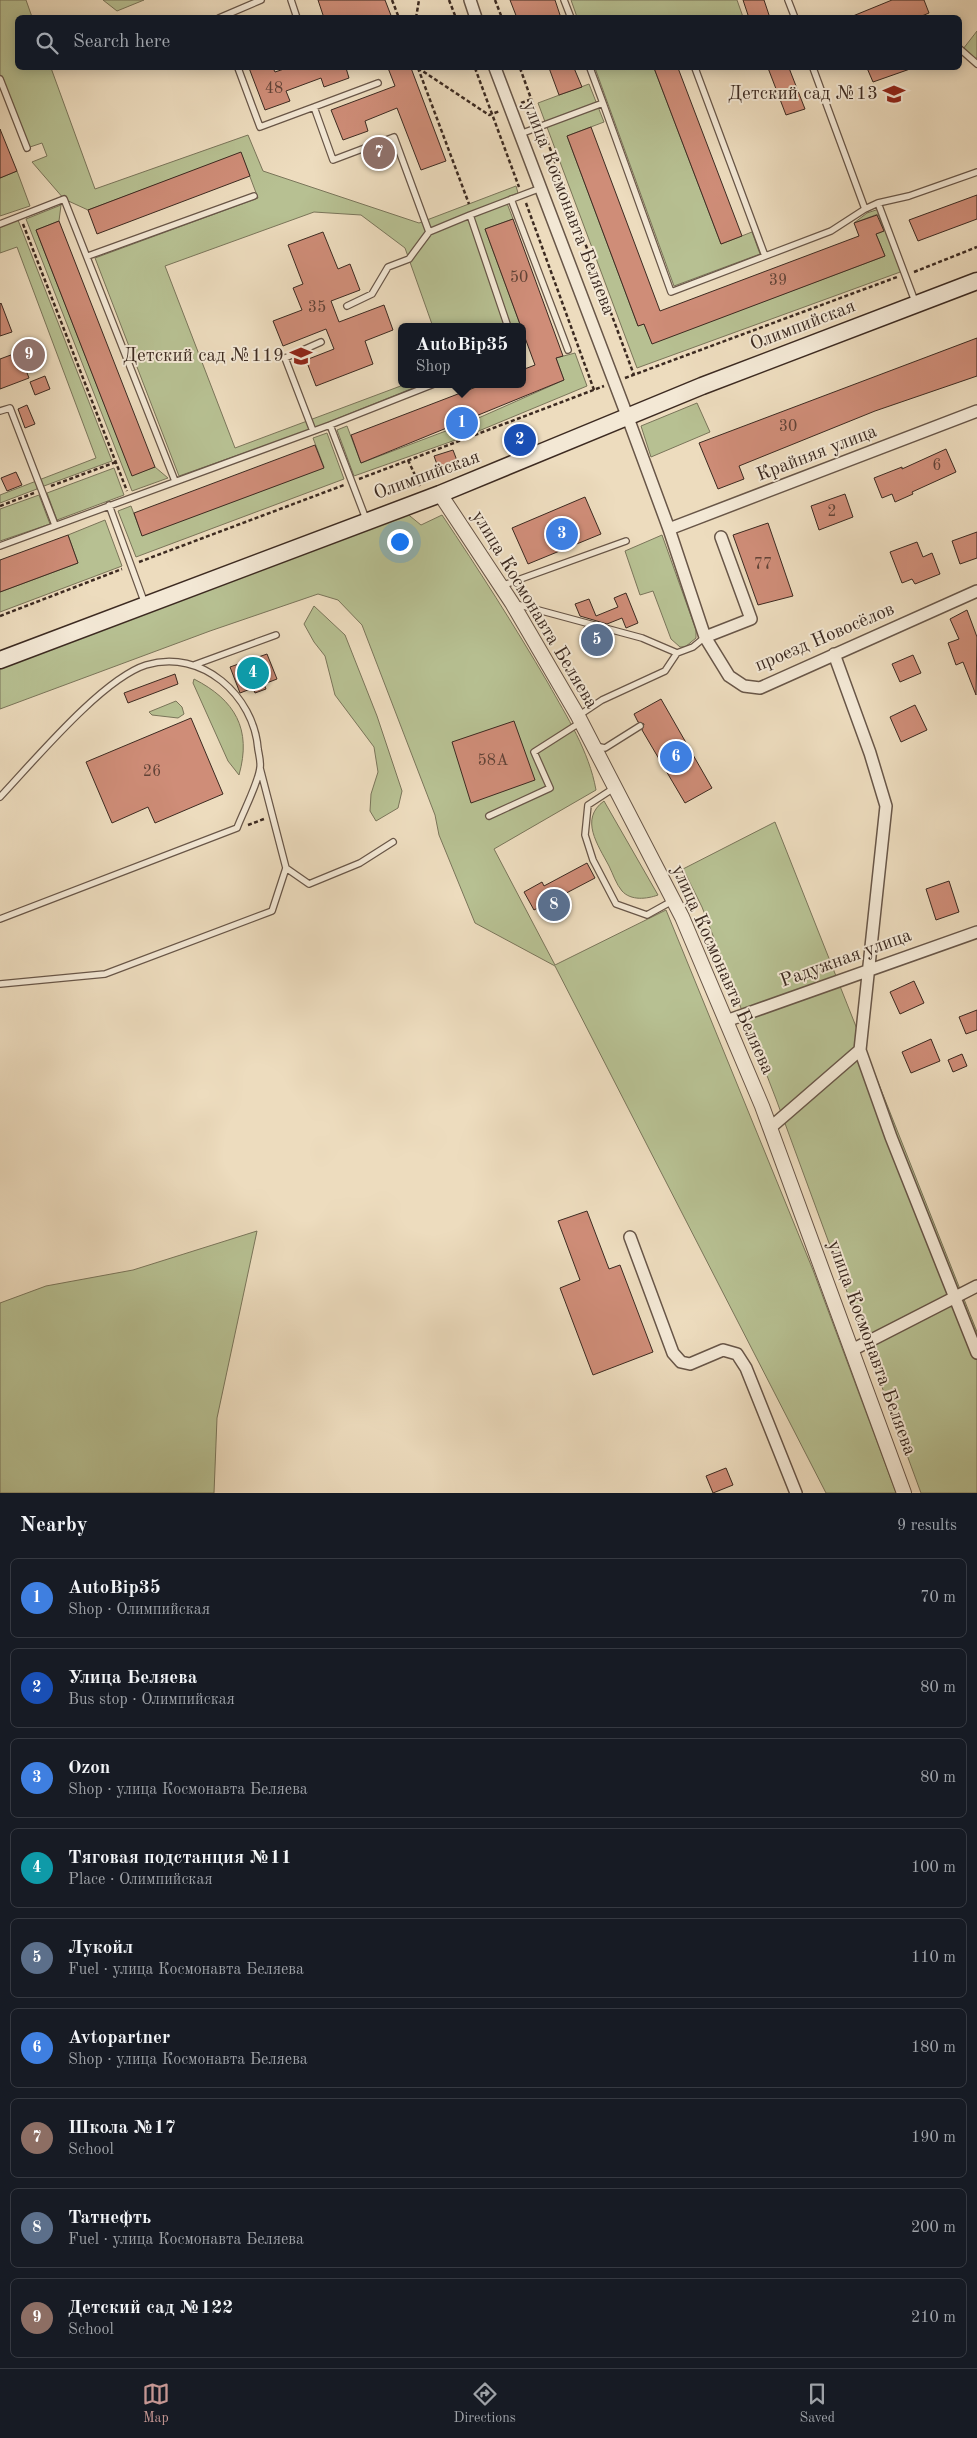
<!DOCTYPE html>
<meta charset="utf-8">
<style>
:root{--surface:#171b24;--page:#20242c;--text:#f1f3f6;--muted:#9ea1a6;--line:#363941;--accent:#c59692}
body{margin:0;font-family:"Old Standard TT",serif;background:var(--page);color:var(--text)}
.you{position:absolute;left:399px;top:541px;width:18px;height:18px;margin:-12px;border:4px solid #fff;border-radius:50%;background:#1a73e8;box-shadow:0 0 0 8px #1a73e833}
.badge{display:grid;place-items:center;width:32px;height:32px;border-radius:50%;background:var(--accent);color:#fff;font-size:16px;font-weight:700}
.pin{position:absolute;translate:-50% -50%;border:2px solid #fff;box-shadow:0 1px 5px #0006}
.popup{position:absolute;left:398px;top:323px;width:128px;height:65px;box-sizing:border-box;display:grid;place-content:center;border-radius:8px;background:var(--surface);filter:drop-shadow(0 1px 4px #0005);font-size:16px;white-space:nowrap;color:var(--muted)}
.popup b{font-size:19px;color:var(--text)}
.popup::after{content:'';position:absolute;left:50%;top:100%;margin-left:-10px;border:10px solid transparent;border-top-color:var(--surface)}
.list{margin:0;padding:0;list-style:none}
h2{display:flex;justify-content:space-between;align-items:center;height:65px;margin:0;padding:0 20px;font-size:21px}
h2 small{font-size:16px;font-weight:400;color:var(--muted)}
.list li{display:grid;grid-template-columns:32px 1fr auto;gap:15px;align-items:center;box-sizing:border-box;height:80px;margin:0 10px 10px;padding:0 10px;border:1px solid var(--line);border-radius:8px}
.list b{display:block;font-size:19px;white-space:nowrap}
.list p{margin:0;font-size:16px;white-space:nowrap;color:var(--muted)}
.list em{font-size:16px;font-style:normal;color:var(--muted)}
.icon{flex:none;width:28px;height:28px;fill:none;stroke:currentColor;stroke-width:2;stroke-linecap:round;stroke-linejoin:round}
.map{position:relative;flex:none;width:977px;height:1493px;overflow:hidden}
.search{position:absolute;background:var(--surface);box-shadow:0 2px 12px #0003;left:15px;right:15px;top:15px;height:55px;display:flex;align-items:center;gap:12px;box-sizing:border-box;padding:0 18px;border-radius:8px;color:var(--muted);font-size:19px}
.sheet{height:875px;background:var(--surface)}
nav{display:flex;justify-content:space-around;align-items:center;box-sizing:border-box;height:70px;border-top:1px solid var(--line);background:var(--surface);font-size:14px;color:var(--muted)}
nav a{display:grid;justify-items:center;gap:2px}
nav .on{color:var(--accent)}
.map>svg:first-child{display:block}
</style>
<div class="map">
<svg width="977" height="1493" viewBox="0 0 977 1493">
<rect width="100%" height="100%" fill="#eddcbe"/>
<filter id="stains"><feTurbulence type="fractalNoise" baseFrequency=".004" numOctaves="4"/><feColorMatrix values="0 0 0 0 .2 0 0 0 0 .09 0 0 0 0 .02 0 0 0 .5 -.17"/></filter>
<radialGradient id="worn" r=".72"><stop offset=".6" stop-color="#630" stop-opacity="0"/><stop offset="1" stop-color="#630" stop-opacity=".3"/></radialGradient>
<path fill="#b7c092" stroke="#7a755a" d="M0,0H26L32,17L18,18V68H51L95,189L248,135L263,171L419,223L516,186L518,193L505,198L513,219L485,229L521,327H433L405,248L361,215L314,212L165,266L235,448L406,384H423L314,428L309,423V430L179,476L95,258L258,198L241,153L88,210L64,199L32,162L47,156L42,143L27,148L0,79Z
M103,0H144L117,11Z
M571,0H737L743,17H577Z
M977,31V57L975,60L963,49Z
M595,68H654L721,244L752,232L760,254L674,286Z
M589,84L604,122L567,136L638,326L644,324L652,343L885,256L876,234L884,231L878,214L854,223L867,213L879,209L903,271L637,368L538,103Z
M17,171L30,206L0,216V178Z
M61,205L59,221L36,230L132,475L155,467L168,478L132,491L26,219Z
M18,220L112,461L44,486L38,481L37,489L0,503V495L96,458L17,247L0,253V227Z
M575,353L587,386L469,435L465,424L564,380L556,358Z
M697,403L710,432L651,457L641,426Z
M347,426L361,463L459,426L464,437L354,476L337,430Z
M327,433L344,479L136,557L118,511L131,506L142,535L324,467L313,438Z
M114,468L124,495L57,520L47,493Z
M39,495L50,524L0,541V509Z
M405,512L421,525L442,515C479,570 514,625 548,683C567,717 589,751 596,790L494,849L555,965L666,910L813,1270L896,1493H826L555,966L475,923L439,835L435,815L362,625L338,600L318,594L210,631L0,709V669Z
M105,520L122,566L0,612V592L78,563L68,535Z
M662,535L696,630V638L685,647H680L671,639L653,591L640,595L625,551Z
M314,606L345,635L377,716L402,791L398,808L376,821L370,811L371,794L378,772L374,747L335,695L325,656L314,642L304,624Z
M194,679C235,700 252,729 239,775L228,761L193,683Z
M176,701L182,707L184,714L178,718L152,715L149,712Z
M604,801L658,895C647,899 631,901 622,891C616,884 613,874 609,866C598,845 579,819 604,801Z
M775,822L977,1332V1493H921L776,1099L702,907L683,869Z
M257,1231L217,1418L214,1493H0V1303L46,1286L133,1270Z"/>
<path fill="#cf8d78" stroke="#3c2a21" d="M318,0H385L392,18H324Z
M510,0H555L561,18H517Z
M743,0H764L770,18H749Z
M892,0H924L929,13L917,18H848Z
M249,68H273L275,72L287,68H346L349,78L324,87L321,78L286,91L290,101L265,110Z
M388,68H411L446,161L421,170L397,108L365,121L368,131L343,140L331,110L395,86Z
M549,68H574L582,87L559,95Z
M654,68H678L742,236L721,244Z
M768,68H789L805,109L786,115Z
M867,68H910V69L873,82Z
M591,127L660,311L859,236L854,223L877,215L884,231L876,234L885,256L652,344L644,324L638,326L567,136Z
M0,129L17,171L0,178Z
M241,152L250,176L97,234L88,210Z
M977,195V219L918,241L909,220Z
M513,219L563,356L556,358L564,380L361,463L351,435L484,384H522V370L535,365L485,229Z
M59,221L155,467L132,476L36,230Z
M323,232L338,269L350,264L360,290L331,301L339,322L384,305L393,330L365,341L373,364L316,386L306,360L334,349L326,329L283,346L273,321L302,310L293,288L303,284L288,245Z
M1,303L12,332L0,336V304Z
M977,338V376L875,411L739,466L744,479L718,489L699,443Z
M19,352L29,378L0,389V359Z
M45,376L50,389L35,395L30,382Z
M27,405L35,424L25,428L18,409Z
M315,445L324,468L142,536L134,513Z
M946,449L956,472L912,492L913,494L895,502L892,494L882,498L874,478L902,467V469Z
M453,450L459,466L440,473L434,456Z
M16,472L22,485L7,491L1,478Z
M845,494L853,517L819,530L811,506Z
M585,497L601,534L528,564L512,528Z
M768,523L793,596L758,605L733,535Z
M977,532V558L960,564L952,541Z
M68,535L78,563L0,592V560Z
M917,542L923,557L932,553L940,574L915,584L912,579L902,583L890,552Z
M626,593L638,623L626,628L622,618L607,624L580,616L575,604L589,599L596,616L618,607L614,598Z
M967,610L977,637L976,695L963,662L956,665L948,643L959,639L950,619Z
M584,627L603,632L607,643L593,648Z
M267,654L277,679L264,684L266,689L255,693L253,688L240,693L230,667Z
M913,655L921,673L900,682L892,664Z
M175,674L178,684L128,703L124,693Z
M661,699L712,788L685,803L642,730L644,724L638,722L634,714Z
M915,705L927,730L901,742L890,717Z
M191,718L223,794L155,823L148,807L112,823L86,762Z
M514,721L535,780L471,803L452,742Z
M587,863L595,878L534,910L524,892L542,882L544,886Z
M949,881L959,912L936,920L926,889Z
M914,981L924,1003L900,1014L890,992Z
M977,1010V1030L966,1034L959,1017Z
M931,1039L940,1061L911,1073L902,1052Z
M962,1054L967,1066L953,1072L948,1060Z
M587,1211L609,1269L620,1265L653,1352L593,1375L560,1288L580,1280L558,1221Z
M726,1468L733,1485L713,1493L706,1476Z"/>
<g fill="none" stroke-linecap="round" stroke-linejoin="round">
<g stroke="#685648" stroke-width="8">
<path id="service" d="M291,0L297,18
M564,0L571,18
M788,0L795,18
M219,18L261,0
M960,49L977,64
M238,68L260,127L314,107L333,160L394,137L429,232
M695,68L765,256
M813,68L865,209
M0,79L27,148
M603,103L671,292L831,231L865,209L878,203L909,196L977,172
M314,107L378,83
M520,134L603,103L590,68
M511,199L568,350
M878,203L916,304
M0,224L64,199L175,481
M88,256L254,196
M347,306L372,294L388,267L409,259L429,232L470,215
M508,327L470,215L541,188
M0,411L10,408L55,525
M330,425L366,519
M313,431L285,358L321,342
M109,505L145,604
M0,546L330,425L434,384
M501,586L626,541
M516,604L642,638L677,653L693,647L705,637
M194,665L276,635
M578,716L602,700L665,671L677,653
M595,746L605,748L640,726
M614,788L588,805L585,835L593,860L616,904L647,915L674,900
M0,797C34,761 102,679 146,665C202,648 254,696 258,749C259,755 261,762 260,768C258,784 243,812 237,828L0,919
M489,816L550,788L534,752L581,722
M286,868L309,884L360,863L393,842
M0,984L105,974L272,911L286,868L260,768"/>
</g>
<g stroke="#685648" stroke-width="14">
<path id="minor" d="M470,0L476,18
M495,68L628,418L669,529L705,637L729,676L744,686L760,688L977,591
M669,529L977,411
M705,637L751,619L721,537
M834,654L870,753L886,806L860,1050L891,1137L977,1353
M726,1021L977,932
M770,1128L860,1050
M630,1237L673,1353L681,1362L690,1364L723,1350L737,1354L746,1368L796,1493
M852,1350L977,1286"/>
</g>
<g stroke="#685648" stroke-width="16">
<path id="tertiary" d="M440,494L512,603L578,716L682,917L762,1106L904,1493"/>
</g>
<g stroke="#3c2a21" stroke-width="19">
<path id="secondary" d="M0,660L440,494L702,386L977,281"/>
</g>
<path stroke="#3c2a21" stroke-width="2.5" stroke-dasharray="4 2.5" stroke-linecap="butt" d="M392,0L399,18
M449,0L456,18
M495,0L502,18
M416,18L419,0
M418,68L469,204
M418,68L489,115L500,111
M475,68L519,187
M520,68L538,118
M521,103L532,99
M545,135L634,375
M526,203L594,390
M23,224L127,491
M914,272L977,247
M625,378L897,277
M408,460L420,486
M359,479L604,386
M51,486L116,462
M0,506L34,493
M139,562L344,485
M0,616L122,569
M248,825L264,819"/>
<use href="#service" stroke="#f3e8d5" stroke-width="5.5"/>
<use href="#minor" stroke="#f3e8d5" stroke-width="11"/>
<use href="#tertiary" stroke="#f3e8d5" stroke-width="14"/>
<use href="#secondary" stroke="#f3e8d5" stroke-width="16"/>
</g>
<defs>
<g id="school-bare" transform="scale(1.725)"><path d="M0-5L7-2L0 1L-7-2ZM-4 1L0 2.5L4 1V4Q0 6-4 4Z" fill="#8f2418" stroke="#f3e8d5" stroke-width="2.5" paint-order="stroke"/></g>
</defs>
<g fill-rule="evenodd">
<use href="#school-bare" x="894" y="94"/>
<use href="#school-bare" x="301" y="356"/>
</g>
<g text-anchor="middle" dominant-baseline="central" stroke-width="4" stroke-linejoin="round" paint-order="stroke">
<g font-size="16" fill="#614337">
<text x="274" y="89">48</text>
<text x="519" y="278">50</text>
<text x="778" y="281">39</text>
<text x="317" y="308">35</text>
<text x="788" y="427">30</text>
<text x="937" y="466">6</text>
<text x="832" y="512">2</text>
<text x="763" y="565">77</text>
<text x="493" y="761">58А</text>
<text x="152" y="772">26</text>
</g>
<g font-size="19" fill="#3c2a21" stroke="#f3e8d5" text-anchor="end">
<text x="878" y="94">Детский сад №13</text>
<text x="284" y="356">Детский сад №119</text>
</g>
<g font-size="19" fill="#3c2a21" stroke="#f3e8d5">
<text transform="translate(568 208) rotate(69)">улица Космонавта Беляева</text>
<text transform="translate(803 326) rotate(-21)">Олимпийская</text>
<text transform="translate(817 454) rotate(-21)">Крайняя улица</text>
<text transform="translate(427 476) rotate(-20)">Олимпийская</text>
<text transform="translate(534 610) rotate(59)">улица Космонавта Беляева</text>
<text transform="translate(825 638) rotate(-23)">проезд Новосёлов</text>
<text transform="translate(846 959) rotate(-20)">Радужная улица</text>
<text transform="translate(722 970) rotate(66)">улица Космонавта Беляева</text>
<text transform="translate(871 1348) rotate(70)">улица Космонавта Беляева</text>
</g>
</g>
<rect width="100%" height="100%" filter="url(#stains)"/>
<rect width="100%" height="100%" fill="url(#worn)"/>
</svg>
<div class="you"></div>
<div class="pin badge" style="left:462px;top:423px;background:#3f7fe0">1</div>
<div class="popup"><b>AutoBip35</b>Shop</div>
<div class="pin badge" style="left:520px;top:440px;background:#1a4fb4">2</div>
<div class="pin badge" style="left:562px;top:534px;background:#3f7fe0">3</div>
<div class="pin badge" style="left:253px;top:673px;background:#0f9aa8">4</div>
<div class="pin badge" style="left:597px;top:640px;background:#5c6f8a">5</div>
<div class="pin badge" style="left:676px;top:757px;background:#3f7fe0">6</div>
<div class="pin badge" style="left:379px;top:153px;background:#8d6e63">7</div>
<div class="pin badge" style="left:554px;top:905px;background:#5c6f8a">8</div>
<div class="pin badge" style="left:29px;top:355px;background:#8d6e63">9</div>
<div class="search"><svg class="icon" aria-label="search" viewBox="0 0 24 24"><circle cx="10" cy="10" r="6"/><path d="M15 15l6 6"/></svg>Search here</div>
</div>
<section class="sheet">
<h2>Nearby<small>9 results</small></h2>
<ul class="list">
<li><span class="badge" style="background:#3f7fe0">1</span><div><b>AutoBip35</b><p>Shop · Олимпийская</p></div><em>70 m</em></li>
<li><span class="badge" style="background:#1a4fb4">2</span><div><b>Улица Беляева</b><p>Bus stop · Олимпийская</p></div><em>80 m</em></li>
<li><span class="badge" style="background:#3f7fe0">3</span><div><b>Ozon</b><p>Shop · улица Космонавта Беляева</p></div><em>80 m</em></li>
<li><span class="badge" style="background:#0f9aa8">4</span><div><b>Тяговая подстанция №11</b><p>Place · Олимпийская</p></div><em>100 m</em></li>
<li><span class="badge" style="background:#5c6f8a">5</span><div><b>Лукойл</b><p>Fuel · улица Космонавта Беляева</p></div><em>110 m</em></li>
<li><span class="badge" style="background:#3f7fe0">6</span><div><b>Avtopartner</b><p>Shop · улица Космонавта Беляева</p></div><em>180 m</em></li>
<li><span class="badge" style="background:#8d6e63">7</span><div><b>Школа №17</b><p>School</p></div><em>190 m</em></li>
<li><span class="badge" style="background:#5c6f8a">8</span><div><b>Татнефть</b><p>Fuel · улица Космонавта Беляева</p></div><em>200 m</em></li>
<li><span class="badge" style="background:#8d6e63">9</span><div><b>Детский сад №122</b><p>School</p></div><em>210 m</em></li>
</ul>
</section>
<nav>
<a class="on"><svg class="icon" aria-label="map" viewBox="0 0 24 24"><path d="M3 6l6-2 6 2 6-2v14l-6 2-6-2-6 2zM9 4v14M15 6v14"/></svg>Map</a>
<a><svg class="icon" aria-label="directions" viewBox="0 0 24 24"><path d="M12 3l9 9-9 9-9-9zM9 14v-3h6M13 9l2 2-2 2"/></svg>Directions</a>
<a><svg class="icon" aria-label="saved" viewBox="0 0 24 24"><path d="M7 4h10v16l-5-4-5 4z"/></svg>Saved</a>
</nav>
